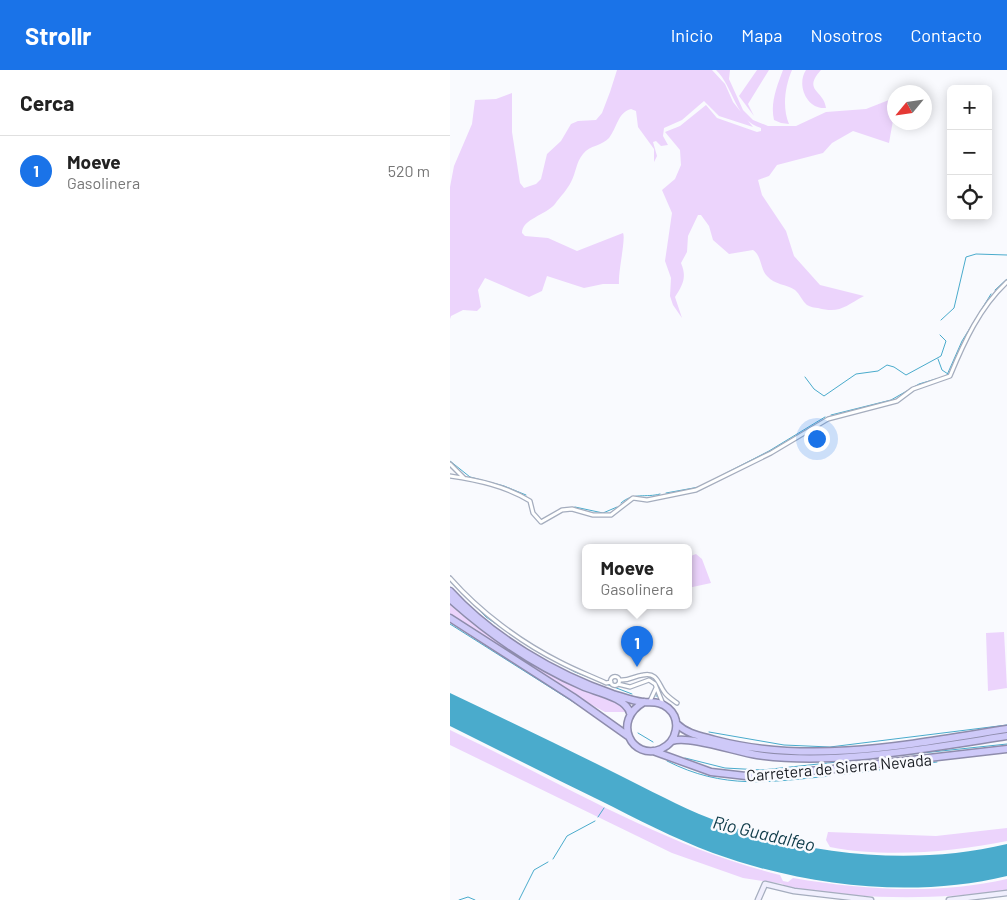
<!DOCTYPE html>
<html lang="es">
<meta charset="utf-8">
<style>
:root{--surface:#fff;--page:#f2f2f2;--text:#222;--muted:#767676;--line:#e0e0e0;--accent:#1a73e8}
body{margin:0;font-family:Barlow,sans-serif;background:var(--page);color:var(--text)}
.controls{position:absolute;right:15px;top:15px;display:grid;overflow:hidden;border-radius:8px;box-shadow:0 2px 12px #0003}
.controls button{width:45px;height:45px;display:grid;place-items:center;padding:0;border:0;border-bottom:1px solid var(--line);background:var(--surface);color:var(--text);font:25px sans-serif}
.compass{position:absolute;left:437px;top:15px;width:45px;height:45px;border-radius:50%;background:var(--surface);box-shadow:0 2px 12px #0003;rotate:241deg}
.you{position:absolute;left:366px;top:368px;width:18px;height:18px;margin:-12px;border:4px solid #fff;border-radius:50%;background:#1a73e8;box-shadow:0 0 0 8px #1a73e833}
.badge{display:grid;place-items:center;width:32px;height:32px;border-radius:50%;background:var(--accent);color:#fff;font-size:16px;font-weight:700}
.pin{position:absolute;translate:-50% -41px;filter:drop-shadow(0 1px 2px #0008)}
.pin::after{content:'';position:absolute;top:26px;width:18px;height:15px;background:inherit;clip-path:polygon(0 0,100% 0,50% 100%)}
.popup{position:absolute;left:132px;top:474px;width:110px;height:65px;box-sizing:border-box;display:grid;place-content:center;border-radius:8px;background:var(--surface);filter:drop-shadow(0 1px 4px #0005);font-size:16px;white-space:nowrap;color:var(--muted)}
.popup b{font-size:19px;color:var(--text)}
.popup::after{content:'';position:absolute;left:50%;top:100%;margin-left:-10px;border:10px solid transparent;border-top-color:var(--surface)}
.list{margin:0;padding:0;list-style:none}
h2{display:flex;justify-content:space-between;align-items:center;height:65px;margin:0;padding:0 20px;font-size:21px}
h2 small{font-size:16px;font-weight:400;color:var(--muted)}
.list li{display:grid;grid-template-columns:32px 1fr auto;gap:15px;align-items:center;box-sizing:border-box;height:70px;padding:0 20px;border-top:1px solid var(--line)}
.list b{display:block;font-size:19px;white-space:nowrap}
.list p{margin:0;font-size:16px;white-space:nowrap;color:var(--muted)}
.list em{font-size:16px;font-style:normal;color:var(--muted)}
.icon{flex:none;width:28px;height:28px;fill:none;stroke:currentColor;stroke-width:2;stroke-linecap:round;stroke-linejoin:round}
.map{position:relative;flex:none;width:557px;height:830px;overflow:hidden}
header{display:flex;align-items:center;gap:30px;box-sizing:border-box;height:70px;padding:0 25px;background:var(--accent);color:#fff}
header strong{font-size:24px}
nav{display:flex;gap:28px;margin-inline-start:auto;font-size:18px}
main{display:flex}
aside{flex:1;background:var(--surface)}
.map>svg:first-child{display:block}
</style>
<header>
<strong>Strollr</strong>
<nav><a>Inicio</a><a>Mapa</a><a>Nosotros</a><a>Contacto</a></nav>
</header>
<main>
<aside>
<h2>Cerca<small></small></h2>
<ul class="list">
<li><span class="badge">1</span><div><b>Moeve</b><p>Gasolinera</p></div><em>520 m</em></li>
</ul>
</aside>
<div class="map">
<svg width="557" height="830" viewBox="0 0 557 830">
<rect width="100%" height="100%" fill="#f9fafe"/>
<path fill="#ecd4fc" d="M167,0H262L275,14L283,32L303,57L269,46L254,31L232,50L214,58L213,66L218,75L211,76L206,71L203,72L207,86L204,92V79L188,57L186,41L181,39C168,42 167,58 159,68C152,76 140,75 133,84C126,92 126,103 121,112C117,120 110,127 105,134C96,145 72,149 72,163L75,166L98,168L127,181L173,163C176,168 168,202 169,214H153L134,218L97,206L92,221L79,227L35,208L28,220L31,237L27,241L13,240L1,246L0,249V117L4,96L22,54L25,30L46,29L62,23V62L70,113L74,118L86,114L91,109L97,84L111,71L121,54L128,51L146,50L152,43L160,22Z
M266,0H280L279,9L293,40L303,50L318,56H346L376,42L416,39L444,28V45L439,73L403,61L382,73L373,83L327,95L319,106L308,110L312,125L336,161L344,186L370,215L414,226C395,236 390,244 368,238C365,238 360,237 357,235C352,231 350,224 345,220C336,214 325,215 317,206C310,199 312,186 303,180L279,184L263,170L259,156L251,145H248L238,166L237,182L231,193C237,207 233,215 225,227L232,248L223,235L220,226L221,208L215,191L222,143L212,120L225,109L231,95L230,80L215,62L230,56L256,35L267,48L307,62L311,61V58C286,51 283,16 266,0Z
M307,0H319L298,34L304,46L289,26Z
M333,0H342C335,16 332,38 339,54L331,53L324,50C320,33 327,16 333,0Z
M356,0H371C352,21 374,20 376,38C357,40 346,15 356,0Z
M246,484L252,489L261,513L238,518V487Z
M0,535C50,579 109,612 171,635L175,638V642H155L140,634L0,545Z
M554,562L557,618L538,621L536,563Z
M0,660C109,711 212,776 330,805L333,811L338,812L343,808C414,820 487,825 557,809V821C478,830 419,829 341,819L334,817L333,814L293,808L222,783L0,675Z
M557,758V771C502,782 436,788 380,777L376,770L378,762L486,766Z"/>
<path fill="#4aabcc" d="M0,623C52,648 105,673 157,699C188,714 217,730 249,744C344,784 456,798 557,774V806C462,829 354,816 263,783C223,768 187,749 149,730C100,706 50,681 0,656Z"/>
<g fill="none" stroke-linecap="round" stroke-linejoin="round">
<path stroke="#4aabcc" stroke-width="1" d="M545,220L557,209
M491,250L504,238L516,187L526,184L557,185
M488,289L492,300L498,304
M497,305L512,271L541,224
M355,307L364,319L374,326L406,304L428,301L437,295L444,297L456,305L491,286L496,271L490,265
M381,345L441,330L469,314L486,309
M0,391L20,407L54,416L76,425
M216,423L249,417L319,381L375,347
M171,433C183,422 196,428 210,424
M125,437L153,443L167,437
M0,511L36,547L78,576
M0,554L128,635
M81,578L125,602L182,624
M206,626H207
M259,662L334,675L380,677L557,655
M188,663L203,672
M235,688L275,698L312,700L557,674
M217,691C274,720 319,712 380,706
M450,697L487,692
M389,705L444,698
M148,747L154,738
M103,789L117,766L145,751
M9,830L18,827L25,830
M69,830L84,800L98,792"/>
<g stroke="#a5adbe" stroke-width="5.5">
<path id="street" d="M0,394L14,408
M0,406C27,410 56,416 80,431L83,443L91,452L112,440L122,439L143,445H161L183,428L197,430L246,420L321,383L378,349L447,331L463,319L500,306C514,272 530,237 557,212
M0,508C30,542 70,572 110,592C125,600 141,606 156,613L161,612
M160.5 611a4.5 4.5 0 1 1 9 0a4.5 4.5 0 1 1-9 0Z
M170,610C179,611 184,606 193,605C208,602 208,614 215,623C218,627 223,630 227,633
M168,614L180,617L199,610L205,614L213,634
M200,631L206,618"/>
</g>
<g stroke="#a5adbe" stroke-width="7">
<path id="secondary" d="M308,830L315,814L344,821L421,830
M499,830L557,823"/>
</g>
<g stroke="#8e8cac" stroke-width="9">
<path id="highway" d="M0,521C42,567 105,604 163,624C173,627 183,631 193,632C203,633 210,631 218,638C232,650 227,672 211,679C182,691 161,651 194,632
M0,529C39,564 84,595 132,616C145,622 176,627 180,643
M0,548L123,627L178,666
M227,654C237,664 251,666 265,670C360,695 462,674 557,659
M222,671C238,665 287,682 307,685C384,696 480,678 557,666
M203,681L261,702L296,706L383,699L557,679"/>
</g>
<use href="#street" stroke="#fff" stroke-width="3"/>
<use href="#secondary" stroke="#f0effd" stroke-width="4.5"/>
<use href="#highway" stroke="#cec9f8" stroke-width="6"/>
</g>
<g text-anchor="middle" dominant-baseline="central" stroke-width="5" stroke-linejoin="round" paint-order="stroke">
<g font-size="16" fill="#171a20" stroke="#f9fafe">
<text transform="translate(389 697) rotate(-5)">Carretera de Sierra Nevada</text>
</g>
<g font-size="18" font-style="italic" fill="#0e3a48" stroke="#f9fafe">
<text transform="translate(314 763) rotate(13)">Río Guadalfeo</text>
</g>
</g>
</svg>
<div class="controls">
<button>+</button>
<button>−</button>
<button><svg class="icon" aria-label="locate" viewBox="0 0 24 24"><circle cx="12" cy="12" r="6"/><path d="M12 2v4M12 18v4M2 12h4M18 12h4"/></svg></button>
</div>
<svg class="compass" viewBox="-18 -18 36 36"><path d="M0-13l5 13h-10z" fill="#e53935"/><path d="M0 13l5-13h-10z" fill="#767676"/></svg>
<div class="you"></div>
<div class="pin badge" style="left:187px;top:597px">1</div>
<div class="popup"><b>Moeve</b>Gasolinera</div>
</div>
</main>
